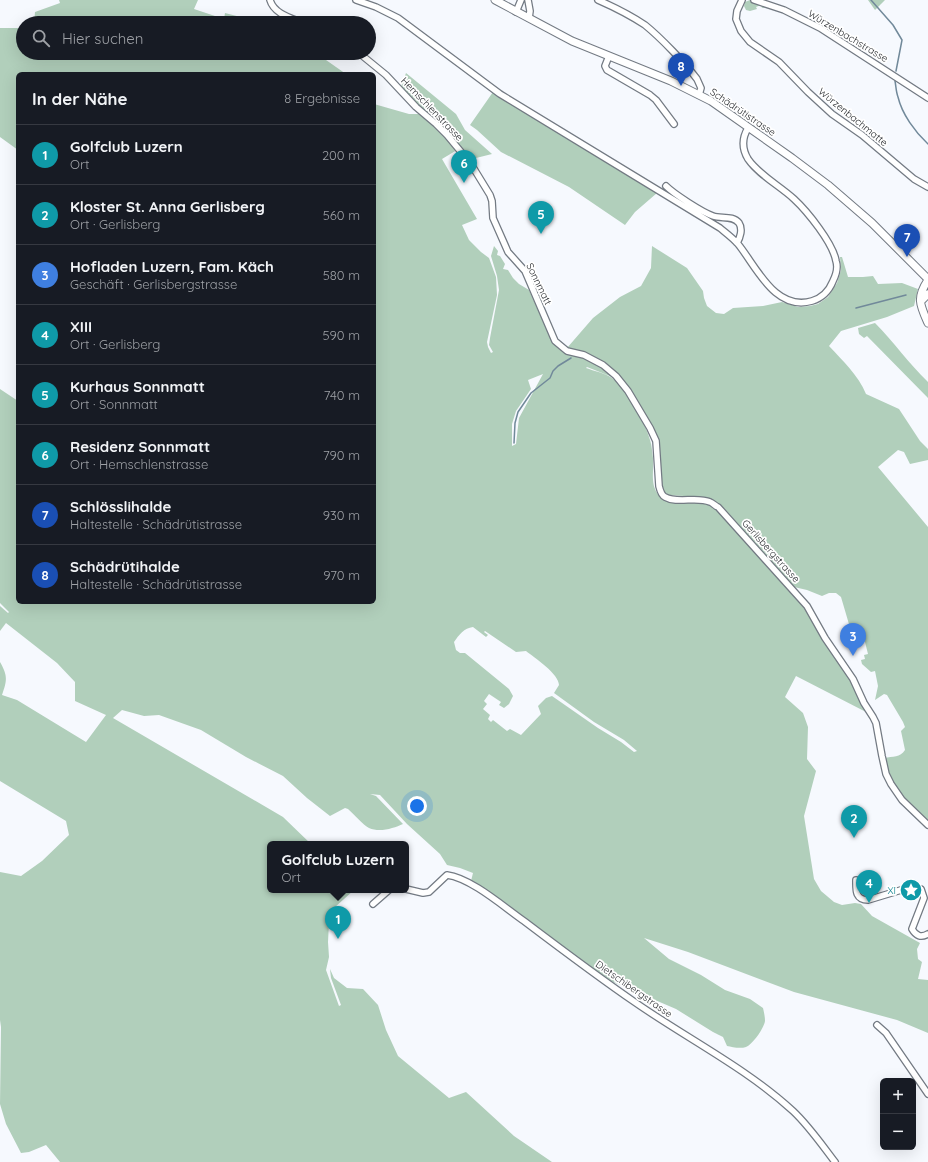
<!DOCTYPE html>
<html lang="de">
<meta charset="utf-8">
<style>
:root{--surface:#171b24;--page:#20242c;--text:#f1f3f6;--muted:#9ea1a6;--line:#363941;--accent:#db2777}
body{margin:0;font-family:Quicksand,sans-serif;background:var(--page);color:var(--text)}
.controls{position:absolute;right:12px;bottom:12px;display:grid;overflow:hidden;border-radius:6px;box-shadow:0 4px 16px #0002}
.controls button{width:36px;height:36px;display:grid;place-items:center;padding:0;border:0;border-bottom:1px solid var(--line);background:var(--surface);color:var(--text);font:20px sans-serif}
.you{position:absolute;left:417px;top:806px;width:14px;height:14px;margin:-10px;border:3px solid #fff;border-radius:50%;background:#1a73e8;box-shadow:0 0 0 6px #1a73e833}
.badge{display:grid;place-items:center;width:26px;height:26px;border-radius:50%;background:var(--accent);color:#fff;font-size:13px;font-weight:700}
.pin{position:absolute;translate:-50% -33px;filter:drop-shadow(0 1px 2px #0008)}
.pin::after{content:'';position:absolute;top:21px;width:14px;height:12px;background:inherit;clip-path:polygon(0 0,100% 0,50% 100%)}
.popup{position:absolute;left:267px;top:841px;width:142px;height:52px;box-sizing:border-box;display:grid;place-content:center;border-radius:6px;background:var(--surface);filter:drop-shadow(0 1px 3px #0005);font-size:13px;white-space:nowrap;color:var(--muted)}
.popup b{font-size:15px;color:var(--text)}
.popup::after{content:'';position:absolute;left:50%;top:100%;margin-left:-8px;border:8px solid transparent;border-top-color:var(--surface)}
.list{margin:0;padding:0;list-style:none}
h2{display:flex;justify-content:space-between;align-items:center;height:52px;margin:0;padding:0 16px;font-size:17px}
h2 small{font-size:13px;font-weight:400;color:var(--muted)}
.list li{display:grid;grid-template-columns:26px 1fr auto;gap:12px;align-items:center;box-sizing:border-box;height:60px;padding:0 16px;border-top:1px solid var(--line)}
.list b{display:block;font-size:15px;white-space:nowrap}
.list p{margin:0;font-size:13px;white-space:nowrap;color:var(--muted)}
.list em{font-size:13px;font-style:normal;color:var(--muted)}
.icon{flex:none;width:22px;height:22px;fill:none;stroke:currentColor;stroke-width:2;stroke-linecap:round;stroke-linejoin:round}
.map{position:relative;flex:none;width:928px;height:1162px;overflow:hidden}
.search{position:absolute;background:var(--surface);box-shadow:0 4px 16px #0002;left:16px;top:16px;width:360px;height:44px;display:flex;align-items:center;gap:10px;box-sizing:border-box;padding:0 14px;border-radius:22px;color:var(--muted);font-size:15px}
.panel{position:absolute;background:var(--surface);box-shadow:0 4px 16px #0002;left:16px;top:72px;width:360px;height:532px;border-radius:6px}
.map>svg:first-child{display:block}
</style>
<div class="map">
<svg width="928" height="1162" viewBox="0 0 928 1162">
<rect width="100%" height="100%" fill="#f6f9fe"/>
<path fill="#b1cfbb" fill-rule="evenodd" d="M59,0H198L194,9L224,19L225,13L264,23H34L35,12L60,3Z
M750,0L765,6L766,7L762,8L761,5L756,7L757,9L750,11L746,10L744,6L745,2Z
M868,0H885L875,10Z
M0,28H23V53H316L346,74H18V150L0,137Z
M406,73L456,114L465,130L492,154L472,159L465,153L402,89L401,87Z
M493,92L510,103L657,193L635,212L625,225L569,187L501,152L477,130L470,125Z
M374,104L409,114H421L441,131L457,150L442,159L477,219L462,225L469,240L481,252L489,258L496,277L497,295L487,342L488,347L491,353L493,352L489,345L490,338L499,290L497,276L491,256L494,246L498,251L497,255L500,256L505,264L503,269L508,270L513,278L519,284L529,290L550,337L559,349L587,358L603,367L615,378L587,367L586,368C594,371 605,373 612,378C626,387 646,424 650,440C652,446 652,452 653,458C654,470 650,484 658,494C666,504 690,499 702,502C709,503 715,508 720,512L803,603L839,660L868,711L866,712L796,676L785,697L803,713L808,727L807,759L816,771L804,816L814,879L821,891L834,902L842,905L855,903L861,904L872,916L920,943L917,949L918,959L922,962L918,979L928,980V1033L897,1020L794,992L688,952L644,938L669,959L701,975L725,990L750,999L763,1008C764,1012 765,1017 765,1021C764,1028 753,1044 746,1047C740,1049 732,1047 727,1046L723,1037L713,1032L676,1009L613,982L580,960L471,881L473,873L460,868L447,865L440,854L407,824L380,795L370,794L376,796L403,824C394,828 380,833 369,828C363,825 354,814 348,809L345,808L330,816L307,798L283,776L246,757L201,730L159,715L144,716L122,710L113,718L283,817L311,844H270V890H354L334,908L329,923L328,942L329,957L326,970L339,1006L341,1005L331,978L330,969L334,978L347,988L363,989L378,1005L386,1030L398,1056L449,1098L466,1092L514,1136L552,1162H60L46,1145L29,1152L21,1153L6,1124L0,1104L1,1027L0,1020V872L21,876L42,861L69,835L66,821L0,781V662C8,676 7,680 2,695L17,700L86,742L106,715L75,701V682L57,663L6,623L0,631V606L8,613L9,612L0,603V389L18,401V602H374ZM543,374L519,418L516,444L512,446V424L516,411L531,389L528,380ZM473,627L486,637L488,635L484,632L485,631L516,652L526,651C535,658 559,674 559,685L554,693L594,722L624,740L637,751L634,752L621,742L598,728L552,696L546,698L538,706L541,714L521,735L510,729L507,731L493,720L491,722L488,719L490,715L483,709L487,704L484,701L489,694L501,702L499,705L504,708L509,704L513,696L509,689L465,653H460L456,650L454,642C459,635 464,628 473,627Z
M652,246L687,268L703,291L704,298L707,306L716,313L724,314L733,308L763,306L782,302L798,307L810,306L818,304L828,297L837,283L841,270L840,257H842L848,277H863L873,276L878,284L902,283L918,289L914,306L887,317L841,331L829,346C843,361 858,375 866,394L899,409L920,441L928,449V460L910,464L904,452L898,450L878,467L928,527V822L905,800L890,778L884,758C893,756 900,758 905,750L901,731L905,727L903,722L887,695L884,694L875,700L878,686L875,671L871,672L862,664L861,660L865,659L864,655L868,654L864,638L860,639L859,635L851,637V631L841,597L836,593H829L822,596L807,590L794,587L719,505L701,497L666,495L660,485L652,429L614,372L567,348L593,318L620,297L641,286L651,268Z
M875,323C894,342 909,364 928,382V398L867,336L864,338L859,334L858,328Z"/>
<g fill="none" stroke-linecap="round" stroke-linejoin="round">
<path stroke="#71899a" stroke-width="1.5" d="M871,0L893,25L902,40L896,71
M895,81C896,86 896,92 898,97C902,114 915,132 928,144
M856,308L906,295
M514,443L515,423L518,412L531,393L550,378L553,371L558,366L571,358"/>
<g stroke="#737a83" stroke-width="8">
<path id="minor" d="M270,0C274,14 291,18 303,23
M356,0L376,7L398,18L500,94L720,228C726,233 733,238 738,244C756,266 775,312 812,301C822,298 829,291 833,281C836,275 838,267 836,261C833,243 807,211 794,199C780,186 759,175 748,159C742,149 742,138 748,128
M528,0L530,11L529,18
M598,0C614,7 630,15 645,25C661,38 685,63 697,79L701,88L699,95
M742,0L737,11L736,19L741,31L750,42L779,62L808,92L832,114L862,135L914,179L928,187
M754,0L784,10L820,28L928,98
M516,12L521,0
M359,53L386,75L416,107L436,124L447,135L471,164L490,195L492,201L493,218L508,252L525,271L555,341L567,351L584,355L603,365L616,376L628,391L650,428L656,441L659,486C660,490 661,495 665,497C677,504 697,496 710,502C713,503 715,506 718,507L807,606L825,638L853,679L864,703L873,717L876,723L882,756L886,774L891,784L902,800L928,825
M609,56L605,66L607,70L650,95L656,100L674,124
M666,186C674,194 702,212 713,216C721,219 733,215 739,223C743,229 740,238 737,243
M856,880C856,890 855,900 868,900L911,887H915L921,889L924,898L912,929C916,936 921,938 928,934
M406,889L423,893L429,892L447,875C471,878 504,907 524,921C561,949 598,977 636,1003C688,1039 746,1068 793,1111C809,1126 822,1145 835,1162
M373,904L389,890
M877,1025L886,1033L928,1094"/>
</g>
<g stroke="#737a83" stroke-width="9">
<path id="major" d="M495,0L572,41L671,81L711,101L792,158L828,185L872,223L928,279
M928,280C916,298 920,305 928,323
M921,301L928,294"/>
</g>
<use href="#minor" stroke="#fff" stroke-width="5.5"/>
<use href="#major" stroke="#fff" stroke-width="7"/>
</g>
<defs>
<g id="sight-disc" transform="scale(1.15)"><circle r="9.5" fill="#0f9aa8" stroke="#fff"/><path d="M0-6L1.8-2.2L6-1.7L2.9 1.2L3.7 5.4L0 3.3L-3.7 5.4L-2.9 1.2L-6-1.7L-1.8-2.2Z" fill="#fff"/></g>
</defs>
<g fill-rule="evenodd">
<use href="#sight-disc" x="911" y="890"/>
</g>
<g text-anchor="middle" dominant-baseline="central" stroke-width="3.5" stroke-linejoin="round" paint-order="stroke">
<g font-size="10" fill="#1d2024" stroke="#fff">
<text transform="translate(848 36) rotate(31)">Würzenbachstrasse</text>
<text transform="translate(432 109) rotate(46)">Hemschlenstrasse</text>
<text transform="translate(743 112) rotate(34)">Schädrütistrasse</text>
<text transform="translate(853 117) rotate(39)">Würzenbachmatte</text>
<text transform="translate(539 284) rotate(64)">Sonnmatt</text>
<text transform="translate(771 551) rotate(48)">Gerlisbergstrasse</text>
<text transform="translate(634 989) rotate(35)">Dietschibergstrasse</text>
</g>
<g font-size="10" fill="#0d838f" stroke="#fff" text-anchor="end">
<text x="896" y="890">XI</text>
</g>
</g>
</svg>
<div class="controls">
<button>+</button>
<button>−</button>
</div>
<div class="you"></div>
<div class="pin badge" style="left:338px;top:939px;background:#0f9aa8">1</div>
<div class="popup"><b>Golfclub Luzern</b>Ort</div>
<div class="pin badge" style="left:854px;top:838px;background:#0f9aa8">2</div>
<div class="pin badge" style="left:853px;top:656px;background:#3f7fe0">3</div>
<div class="pin badge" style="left:869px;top:903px;background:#0f9aa8">4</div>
<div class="pin badge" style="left:541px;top:234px;background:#0f9aa8">5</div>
<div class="pin badge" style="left:464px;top:183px;background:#0f9aa8">6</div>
<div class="pin badge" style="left:907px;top:257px;background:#1a4fb4">7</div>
<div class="pin badge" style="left:681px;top:86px;background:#1a4fb4">8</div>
<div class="search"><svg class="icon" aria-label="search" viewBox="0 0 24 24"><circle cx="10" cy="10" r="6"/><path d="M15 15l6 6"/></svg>Hier suchen</div>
<section class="panel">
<h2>In der Nähe<small>8 Ergebnisse</small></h2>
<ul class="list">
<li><span class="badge" style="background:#0f9aa8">1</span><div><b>Golfclub Luzern</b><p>Ort</p></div><em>200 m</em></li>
<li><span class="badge" style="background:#0f9aa8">2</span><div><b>Kloster St. Anna Gerlisberg</b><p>Ort · Gerlisberg</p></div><em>560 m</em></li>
<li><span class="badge" style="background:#3f7fe0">3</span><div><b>Hofladen Luzern, Fam. Käch</b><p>Geschäft · Gerlisbergstrasse</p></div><em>580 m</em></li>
<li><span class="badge" style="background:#0f9aa8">4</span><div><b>XIII</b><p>Ort · Gerlisberg</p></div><em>590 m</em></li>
<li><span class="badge" style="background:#0f9aa8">5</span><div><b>Kurhaus Sonnmatt</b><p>Ort · Sonnmatt</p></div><em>740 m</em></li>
<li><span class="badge" style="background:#0f9aa8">6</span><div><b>Residenz Sonnmatt</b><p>Ort · Hemschlenstrasse</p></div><em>790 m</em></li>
<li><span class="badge" style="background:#1a4fb4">7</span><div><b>Schlösslihalde</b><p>Haltestelle · Schädrütistrasse</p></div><em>930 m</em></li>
<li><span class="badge" style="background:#1a4fb4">8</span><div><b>Schädrütihalde</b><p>Haltestelle · Schädrütistrasse</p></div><em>970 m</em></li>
</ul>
</section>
</div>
